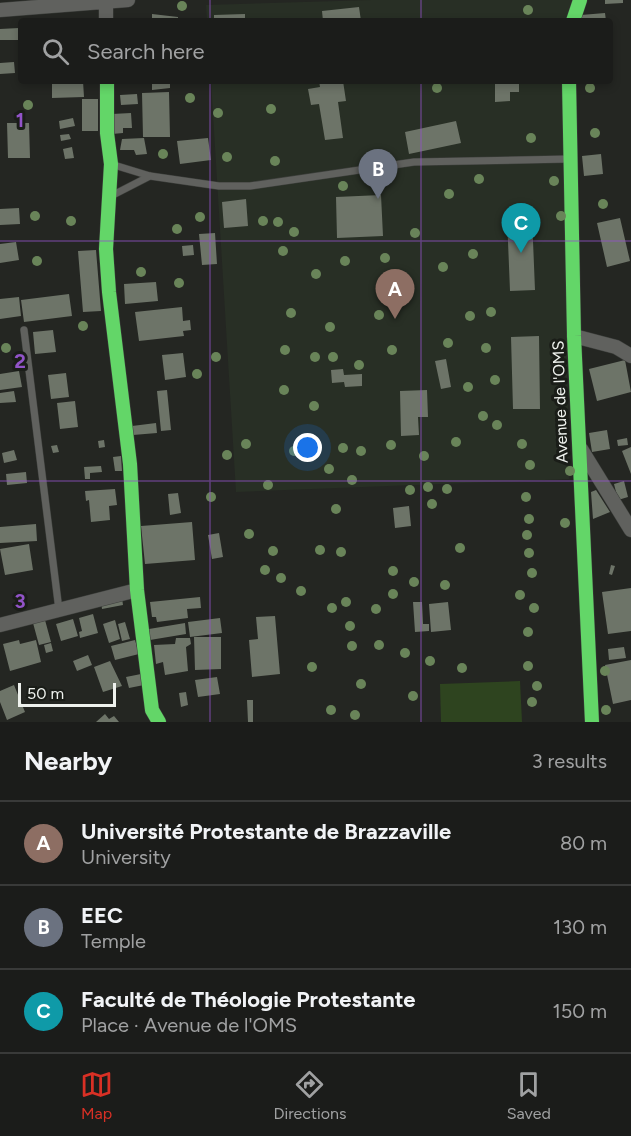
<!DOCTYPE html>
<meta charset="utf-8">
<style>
:root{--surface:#1b1c1a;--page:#282927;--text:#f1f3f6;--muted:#a0a1a2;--line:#393a39;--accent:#d93025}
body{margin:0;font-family:Figtree,sans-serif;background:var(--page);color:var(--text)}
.scale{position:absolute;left:18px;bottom:15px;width:98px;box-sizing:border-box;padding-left:6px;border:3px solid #eef1ed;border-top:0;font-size:16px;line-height:21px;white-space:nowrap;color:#eef1ed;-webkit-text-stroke:4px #1a1d18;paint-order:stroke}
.you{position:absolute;left:308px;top:448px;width:21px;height:21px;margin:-15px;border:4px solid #fff;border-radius:50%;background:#1a73e8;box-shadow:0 0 0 9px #1a73e833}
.badge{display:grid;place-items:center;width:39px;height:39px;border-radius:50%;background:var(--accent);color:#fff;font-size:20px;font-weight:700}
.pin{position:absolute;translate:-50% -50px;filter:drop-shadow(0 2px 3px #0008)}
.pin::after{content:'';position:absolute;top:32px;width:21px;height:18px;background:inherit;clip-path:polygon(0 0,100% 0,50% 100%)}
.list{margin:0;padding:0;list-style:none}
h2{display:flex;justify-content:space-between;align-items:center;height:78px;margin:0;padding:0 24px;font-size:26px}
h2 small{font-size:20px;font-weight:400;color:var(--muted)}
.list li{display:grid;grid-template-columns:39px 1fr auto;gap:18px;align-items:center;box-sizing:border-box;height:84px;padding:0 24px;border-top:2px solid var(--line)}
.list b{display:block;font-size:22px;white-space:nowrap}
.list p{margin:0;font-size:20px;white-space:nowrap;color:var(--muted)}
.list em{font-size:20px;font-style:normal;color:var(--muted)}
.icon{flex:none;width:33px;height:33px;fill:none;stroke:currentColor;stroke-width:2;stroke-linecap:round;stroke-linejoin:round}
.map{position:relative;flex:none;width:631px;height:722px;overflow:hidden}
.search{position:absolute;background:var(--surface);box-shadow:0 3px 9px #0003;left:18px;right:18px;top:18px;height:66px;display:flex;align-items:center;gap:15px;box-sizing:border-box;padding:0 21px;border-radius:6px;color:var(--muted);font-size:22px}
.sheet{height:330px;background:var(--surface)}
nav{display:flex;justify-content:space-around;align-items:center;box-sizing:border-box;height:84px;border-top:2px solid var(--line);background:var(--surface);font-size:16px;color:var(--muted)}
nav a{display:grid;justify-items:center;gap:3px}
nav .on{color:var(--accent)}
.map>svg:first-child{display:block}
</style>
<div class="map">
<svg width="631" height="722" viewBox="0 0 631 722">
<rect width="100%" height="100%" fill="#242622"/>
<path fill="#282f25" d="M371,0H573L567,21H207L206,5Z
M211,81H563L569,479L236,492Z"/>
<path fill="#2e441f" d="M520,681L522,722H441L440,684Z"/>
<path fill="#6d7468" d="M605,0H623V3L605,4Z
M359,7L361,21H323L322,11Z
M605,13L606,21H582L581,15Z
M152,14L178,17V21H152Z
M245,14V21H214V15Z
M19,28L20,40H0V29Z
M14,62L15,73L0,74V63Z
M52,81H83L84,97L52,98Z
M152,81H170V88L152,90Z
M319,81H343L346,101L338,102L343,138L325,140L319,104L311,105L308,89L320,87Z
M495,81H519V92H510V101L495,102Z
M169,92L170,137H143L142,93Z
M137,94L138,104L121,105L120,95Z
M82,99H98V131H82Z
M131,113L132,128H123V133L112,134V114Z
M73,118L75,126L60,129L59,121Z
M456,121L461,143L409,154L405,132Z
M7,123H29L30,158H8Z
M69,134L71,139L61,141L60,135Z
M144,138L147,154L136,155L134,150H120L122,139Z
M208,138L211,160L180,164L177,141Z
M72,147L74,158L65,159L63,149Z
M601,154L603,174L584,176L582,156Z
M381,195L383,236L337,238L336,197Z
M246,199L248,226L224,228L222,202Z
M19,208L20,224L0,225V209Z
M532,216L535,290L510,291L507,217Z
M620,218L630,261L607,267L597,223Z
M215,233L217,264L202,265L199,234Z
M16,242L19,260L0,263V244Z
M193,245L194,255L183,256L182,246Z
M96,250L101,311L83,312L78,251Z
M156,282L158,301L125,304L124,284Z
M69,294L72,316L24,322L21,300Z
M19,297L21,316L0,319V299Z
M182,307L183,321L190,320L191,330L183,331L184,336L139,341L135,312Z
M53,330L56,352L35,354L33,332Z
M539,336L540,409H513L511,337Z
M183,353L186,377L165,380L162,355Z
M446,359L451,387L441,389L435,361Z
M625,360L631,392L597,401L589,369Z
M343,369L344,375L362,374V386L345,387L344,382L332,383L331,370Z
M19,371L22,387L0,390V374Z
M66,373L69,397L51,399L48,375Z
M167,390L171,430L161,431L157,391Z
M427,390L428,417H418L419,435L401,436L400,391Z
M14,391L16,402L0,403V393Z
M75,401L78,427L60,429L57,403Z
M156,423L157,433L133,435L132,426Z
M607,430L610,449L592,452L589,433Z
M627,438L628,445L618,446L617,440Z
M104,440L105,447L99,448L98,441Z
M57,445L59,452L53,453L51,446Z
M631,447V474L622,451Z
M14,450L17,460L4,463L2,453Z
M121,456L122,471H115L113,457Z
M101,466L102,472L90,473V479H85L84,467Z
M26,472L27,483L7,485L6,474Z
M624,481L628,497L618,500L614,484Z
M115,489L117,505L109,506L110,520L91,522L89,500L86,501L85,491Z
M596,490L610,512L593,519L591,492Z
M178,493L181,513L170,515L168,494Z
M409,506L411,526L395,528L393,508Z
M192,522L195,560L145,564L141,526Z
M36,524L37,541L0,543V527Z
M219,533L223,557L212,559L208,535Z
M29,544L33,570L5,575L0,549Z
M611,565L615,566L612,575L609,574Z
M631,588V631L608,634L602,592Z
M200,597L201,608L187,609L188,618L157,622L156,617H152L150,602Z
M122,598L123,605L102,609L101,601Z
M413,602H422L423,624H429V631L415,632Z
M448,602L451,630L431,632L429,604Z
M93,614L98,633L80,638L79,632L82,631L79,618Z
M275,616L280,674L252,677L249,640L258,639L256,617Z
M220,618L222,633L190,637L188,622Z
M73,619L78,636L61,641L56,624Z
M45,620L51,642L39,645L33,623Z
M115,620L120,639L109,643L103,624Z
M125,622L130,639L122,641L118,624Z
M185,623L186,634L150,640L149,629Z
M194,637H221V669L195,670Z
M176,638H190L191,644L186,647L188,671L165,675L163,662L156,664L154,645L175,644Z
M19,640L20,644L36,640L41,662L10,671L3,644Z
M135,640L139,654L115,660L111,646Z
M51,643L53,651L46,653L44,645Z
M624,647L626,658L609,660L608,649Z
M88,655L92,665L77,671L73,661Z
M631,660V700L613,704L605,665Z
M110,661L122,686L103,692L94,667Z
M141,674L144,685L129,688L126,677Z
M217,677L220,694L198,697L195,680Z
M14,685L25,712L7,720L0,702V691Z
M186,692L188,705L181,707L179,693Z
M247,700H253V722H248Z
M105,714L109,719L114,716L119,722H96Z"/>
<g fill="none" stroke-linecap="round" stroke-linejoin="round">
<g stroke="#3e403d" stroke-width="8">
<path id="lane" d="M114,165L150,176L219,186H250L414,162L569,159
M113,195L150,176
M24,330L59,610"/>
</g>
<g stroke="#3e403d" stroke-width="15">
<path id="street" d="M106,1V21
M0,10L128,0
M574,336L616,347L631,356
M581,449L631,530
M0,625L137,590"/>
</g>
<g stroke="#3e403d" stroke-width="15">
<path id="fast" d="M573,21L580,0
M107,81V133L111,164L106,249L109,292L130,464L137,590L152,710L159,722
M569,81L574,336L592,722"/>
</g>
<use href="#lane" stroke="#60615e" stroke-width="7"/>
<use href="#street" stroke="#60615e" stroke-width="14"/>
<use href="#fast" stroke="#63d668" stroke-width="14"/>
</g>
<g fill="#698459">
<circle cx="182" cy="6" r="5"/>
<circle cx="528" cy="10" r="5"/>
<circle cx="437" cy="88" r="5"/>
<circle cx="590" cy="88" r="5"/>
<circle cx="190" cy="98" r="5"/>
<circle cx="28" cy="105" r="5"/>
<circle cx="271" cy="109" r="5"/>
<circle cx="218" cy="113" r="5"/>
<circle cx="595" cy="133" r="5"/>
<circle cx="531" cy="138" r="5"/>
<circle cx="163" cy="154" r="5"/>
<circle cx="227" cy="157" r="5"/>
<circle cx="275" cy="161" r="5"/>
<circle cx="479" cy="179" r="5"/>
<circle cx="554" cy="181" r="5"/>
<circle cx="343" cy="186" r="5"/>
<circle cx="449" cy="194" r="5"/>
<circle cx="603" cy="204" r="5"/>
<circle cx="35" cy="216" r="5"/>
<circle cx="561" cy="216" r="5"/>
<circle cx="200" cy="217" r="5"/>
<circle cx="71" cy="221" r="5"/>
<circle cx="263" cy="221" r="5"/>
<circle cx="278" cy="222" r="5"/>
<circle cx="177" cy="229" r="5"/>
<circle cx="294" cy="232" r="5"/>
<circle cx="415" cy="233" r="5"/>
<circle cx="283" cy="251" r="5"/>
<circle cx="473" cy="254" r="5"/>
<circle cx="385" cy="258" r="5"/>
<circle cx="37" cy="261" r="5"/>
<circle cx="345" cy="261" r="5"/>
<circle cx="443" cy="267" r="5"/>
<circle cx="141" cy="272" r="5"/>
<circle cx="316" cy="274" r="5"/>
<circle cx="179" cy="283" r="5"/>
<circle cx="491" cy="312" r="5"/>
<circle cx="291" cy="313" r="5"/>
<circle cx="379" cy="315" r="5"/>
<circle cx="470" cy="316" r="5"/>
<circle cx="83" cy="326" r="5"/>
<circle cx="330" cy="327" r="5"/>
<circle cx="448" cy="343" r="5"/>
<circle cx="6" cy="348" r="5"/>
<circle cx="486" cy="348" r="5"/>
<circle cx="285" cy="350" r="5"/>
<circle cx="392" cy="350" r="5"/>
<circle cx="216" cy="357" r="5"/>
<circle cx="315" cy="357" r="5"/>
<circle cx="333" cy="357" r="5"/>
<circle cx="359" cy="365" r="5"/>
<circle cx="197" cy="374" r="5"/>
<circle cx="495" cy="380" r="5"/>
<circle cx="468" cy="387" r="5"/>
<circle cx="284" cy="390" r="5"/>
<circle cx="314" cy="406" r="5"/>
<circle cx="483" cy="416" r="5"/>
<circle cx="497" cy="425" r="5"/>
<circle cx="564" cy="433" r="5"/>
<circle cx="309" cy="441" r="5"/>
<circle cx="456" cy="442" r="5"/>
<circle cx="246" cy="444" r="5"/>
<circle cx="522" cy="444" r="5"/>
<circle cx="391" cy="445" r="5"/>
<circle cx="343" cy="448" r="5"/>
<circle cx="294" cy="451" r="5"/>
<circle cx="361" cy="451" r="5"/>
<circle cx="227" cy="455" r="5"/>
<circle cx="424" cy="456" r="5"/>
<circle cx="530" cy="465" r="5"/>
<circle cx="329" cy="469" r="5"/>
<circle cx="570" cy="471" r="5"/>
<circle cx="352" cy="480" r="5"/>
<circle cx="268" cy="485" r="5"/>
<circle cx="428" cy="487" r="5"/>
<circle cx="447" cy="489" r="5"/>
<circle cx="410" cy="490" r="5"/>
<circle cx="211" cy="497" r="5"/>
<circle cx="526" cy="497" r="5"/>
<circle cx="432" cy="504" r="5"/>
<circle cx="336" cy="509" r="5"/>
<circle cx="529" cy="519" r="5"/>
<circle cx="565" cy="523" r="5"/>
<circle cx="249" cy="534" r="5"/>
<circle cx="527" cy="535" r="5"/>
<circle cx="460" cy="548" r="5"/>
<circle cx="320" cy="550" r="5"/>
<circle cx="273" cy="551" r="5"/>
<circle cx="341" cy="552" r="5"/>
<circle cx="529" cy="553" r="5"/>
<circle cx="265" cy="570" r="5"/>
<circle cx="393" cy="571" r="5"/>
<circle cx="532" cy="573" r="5"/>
<circle cx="281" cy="578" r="5"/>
<circle cx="414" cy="582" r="5"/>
<circle cx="445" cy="585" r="5"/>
<circle cx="301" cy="591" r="5"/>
<circle cx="393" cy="594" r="5"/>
<circle cx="520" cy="595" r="5"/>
<circle cx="346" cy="602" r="5"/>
<circle cx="332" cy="608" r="5"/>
<circle cx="534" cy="608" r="5"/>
<circle cx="376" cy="609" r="5"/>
<circle cx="350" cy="626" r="5"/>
<circle cx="528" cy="632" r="5"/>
<circle cx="379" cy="645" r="5"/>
<circle cx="352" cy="646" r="5"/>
<circle cx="405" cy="653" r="5"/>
<circle cx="430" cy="661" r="5"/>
<circle cx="528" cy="666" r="5"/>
<circle cx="312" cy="667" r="5"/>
<circle cx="462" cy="668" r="5"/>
<circle cx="605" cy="671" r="5"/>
<circle cx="361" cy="684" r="5"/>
<circle cx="537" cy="686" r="5"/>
<circle cx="413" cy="696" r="5"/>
<circle cx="532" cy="702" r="5"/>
<circle cx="331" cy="710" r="5"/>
<circle cx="606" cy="710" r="5"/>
<circle cx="355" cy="715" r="5"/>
</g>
<path fill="none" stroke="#9253c8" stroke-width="1.5" stroke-opacity="0.55" d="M210,0V21M421,0V21M210,81V722M421,81V722M0,241H631M0,481H631"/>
<g text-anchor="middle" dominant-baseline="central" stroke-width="6" stroke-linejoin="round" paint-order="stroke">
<g font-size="16" fill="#eef1ed" stroke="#1a1d18">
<text transform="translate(560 402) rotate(-92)">Avenue de l'OMS</text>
</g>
</g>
<g font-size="20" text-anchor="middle" font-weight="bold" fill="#9253c8" stroke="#1a1d18" stroke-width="6" stroke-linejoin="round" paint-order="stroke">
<text x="20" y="127">1</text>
<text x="20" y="368">2</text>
<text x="20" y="608">3</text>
</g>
</svg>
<div class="scale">50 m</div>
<div class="you"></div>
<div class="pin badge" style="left:395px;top:319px;background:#8d6e63">A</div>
<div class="pin badge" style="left:378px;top:199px;background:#6b7280">B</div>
<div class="pin badge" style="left:521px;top:253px;background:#0f9aa8">C</div>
<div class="search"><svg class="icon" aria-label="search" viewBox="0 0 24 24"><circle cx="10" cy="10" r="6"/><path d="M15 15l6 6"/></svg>Search here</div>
</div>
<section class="sheet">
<h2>Nearby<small>3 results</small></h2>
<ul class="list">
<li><span class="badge" style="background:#8d6e63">A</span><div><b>Université Protestante de Brazzaville</b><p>University</p></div><em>80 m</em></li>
<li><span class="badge" style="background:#6b7280">B</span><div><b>EEC</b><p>Temple</p></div><em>130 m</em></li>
<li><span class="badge" style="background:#0f9aa8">C</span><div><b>Faculté de Théologie Protestante</b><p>Place · Avenue de l'OMS</p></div><em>150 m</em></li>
</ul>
</section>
<nav>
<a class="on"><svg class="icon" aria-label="map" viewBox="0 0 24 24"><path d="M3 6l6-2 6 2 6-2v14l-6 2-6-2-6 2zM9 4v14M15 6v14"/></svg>Map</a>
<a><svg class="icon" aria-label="directions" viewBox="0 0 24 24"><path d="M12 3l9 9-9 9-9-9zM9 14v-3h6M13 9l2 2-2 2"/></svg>Directions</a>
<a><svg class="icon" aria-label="saved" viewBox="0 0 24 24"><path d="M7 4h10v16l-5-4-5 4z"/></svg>Saved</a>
</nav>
